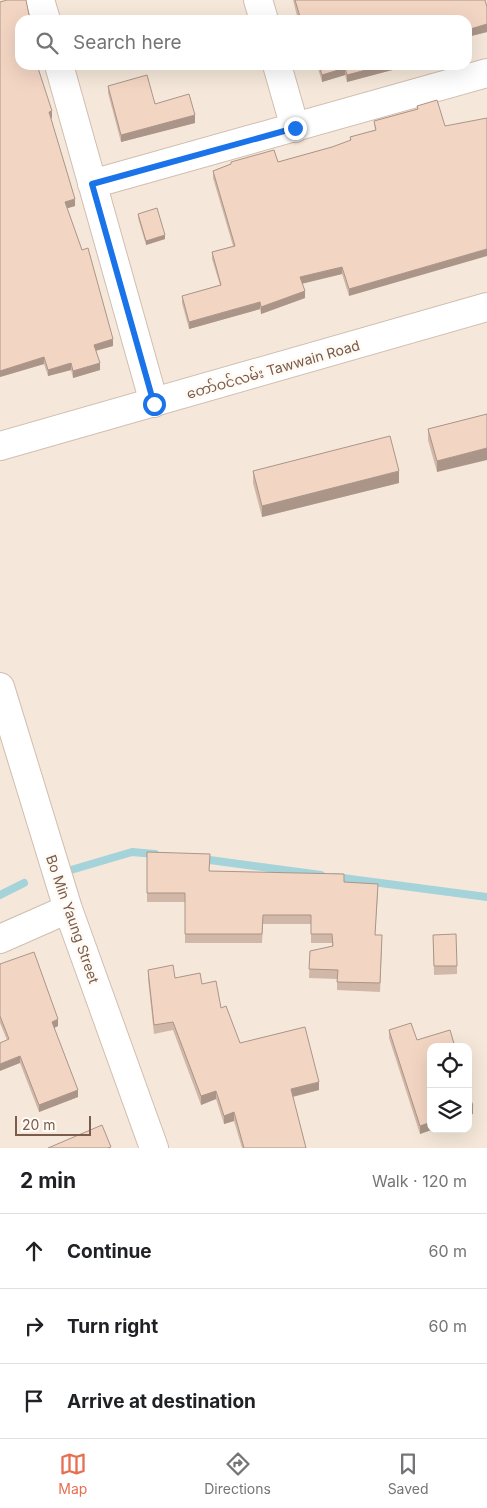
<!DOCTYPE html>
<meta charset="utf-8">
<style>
:root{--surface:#fff;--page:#f2f2f2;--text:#202124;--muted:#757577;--line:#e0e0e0;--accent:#e76f51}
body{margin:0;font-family:Inter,"Noto Sans Myanmar",sans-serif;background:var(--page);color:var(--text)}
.controls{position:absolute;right:15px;bottom:15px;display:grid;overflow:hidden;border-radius:10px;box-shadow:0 5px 20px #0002}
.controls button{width:45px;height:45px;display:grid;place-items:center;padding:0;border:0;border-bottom:1px solid var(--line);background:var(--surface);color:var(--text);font:25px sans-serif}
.scale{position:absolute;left:15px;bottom:12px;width:76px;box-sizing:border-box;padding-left:5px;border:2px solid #7a5c4d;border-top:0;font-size:14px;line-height:18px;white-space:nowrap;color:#7a5c4d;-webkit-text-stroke:4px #fffaf3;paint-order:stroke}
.stop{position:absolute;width:15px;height:15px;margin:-11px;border:4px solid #1a73e8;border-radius:50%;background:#fff}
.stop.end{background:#1a73e8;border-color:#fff;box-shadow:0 1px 5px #0008}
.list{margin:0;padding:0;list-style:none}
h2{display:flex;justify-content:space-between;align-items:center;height:65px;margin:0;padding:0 20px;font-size:21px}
h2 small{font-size:16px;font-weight:400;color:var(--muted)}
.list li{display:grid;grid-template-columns:32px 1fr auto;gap:15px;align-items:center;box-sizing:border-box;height:75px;padding:0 20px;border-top:1px solid var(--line)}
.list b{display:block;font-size:19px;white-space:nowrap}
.list em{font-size:16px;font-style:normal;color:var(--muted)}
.icon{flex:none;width:28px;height:28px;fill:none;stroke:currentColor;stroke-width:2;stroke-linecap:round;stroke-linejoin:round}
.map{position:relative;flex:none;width:487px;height:1148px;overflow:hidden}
.search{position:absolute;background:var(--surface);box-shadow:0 5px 20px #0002;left:15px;right:15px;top:15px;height:55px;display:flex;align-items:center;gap:12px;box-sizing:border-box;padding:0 18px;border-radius:15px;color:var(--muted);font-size:19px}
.sheet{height:290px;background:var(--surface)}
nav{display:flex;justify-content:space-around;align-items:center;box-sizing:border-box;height:70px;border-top:1px solid var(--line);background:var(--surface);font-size:14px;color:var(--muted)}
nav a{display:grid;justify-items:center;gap:2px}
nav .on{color:var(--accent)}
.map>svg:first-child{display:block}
</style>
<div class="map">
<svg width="487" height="1148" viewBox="0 0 487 1148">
<rect width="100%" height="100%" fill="#fdf6ec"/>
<path fill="#f5e8da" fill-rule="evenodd" d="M0,0H487V1148H0ZM20,20H467V65H20ZM431,1047H468V1129H431Z"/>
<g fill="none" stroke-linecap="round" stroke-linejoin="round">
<path stroke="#a5d3da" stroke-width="8" d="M202,859L321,875
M71,870L132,852L155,854
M335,877L487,897
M0,895L24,883"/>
<g stroke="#d1beb0" stroke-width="30">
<path id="street" d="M40,0L46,20
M258,0L264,20
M59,65L154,403
M277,65L295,128
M92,184L487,73
M0,446L487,307
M0,687L68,909L154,1148
M0,939L68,909"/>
</g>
<use href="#street" stroke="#fff" stroke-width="28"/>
</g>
<path fill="#d1b7a8" d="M293,0H485L487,32L467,37V20H298Z
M0,2L20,20L52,118H51L75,206L67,208L113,346L96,351L100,370L73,378L71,370L48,376L44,364L0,377Z
M317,65H411L347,82L345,75L322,82Z
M108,86L155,104L195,123L121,142L108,93Z
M437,100L349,296L342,274L302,284L305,298L261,314L260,309L189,329L182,303V296L220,285L212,259V252L233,246L213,178V171L231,164V162H278L332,147L350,141V137L375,130L374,121L417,109V106Z
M138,214L165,239L146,245L138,218Z
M487,414L437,472L428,440V429Z
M253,471L399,483L262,517L253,483Z
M147,852L210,863L209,871L344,882L378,893L375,935L382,944L380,992L337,990V979L309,978L310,951L332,946V943H311V924H263L262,943H185V902H147Z
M433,935L457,966V974L434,975Z
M0,964L58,1026L54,1028L78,1097L39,1112L20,1063L7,1040L0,1023Z
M148,970L175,978L202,984L221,1008L240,1043L319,1090L293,1097L306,1148H242L234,1121L224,1124L216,1099L201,1105L173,1030L154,1034L148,979Z
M389,1030L417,1040L431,1129H434L420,1134L389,1038Z"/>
<path fill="#aa9588" d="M487,24V32L467,37V30Z
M385,65H411L347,82V75Z
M345,68V75L322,82V75Z
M52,111V118L49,119V112Z
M195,115V123L121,142V135Z
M75,199V206L65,209V202Z
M165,235V239L146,245V241Z
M487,249V256L349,296V289Z
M342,267V274L300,284V277Z
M305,291V298L261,314V307Z
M260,302V309L189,329V322Z
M113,339V346L94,351V345Z
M44,357V364L0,377V371Z
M71,363V370L48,376V370Z
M100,363V370L73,378V371Z
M487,448V460L437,472V461Z
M399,471V483L262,517V506Z
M58,1019V1026L52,1029V1022Z
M20,1056V1063L0,1071V1064Z
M319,1082V1090L291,1097V1089Z
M78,1090V1097L39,1112V1105Z
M216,1091V1099L201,1105V1096Z
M473,1106V1114L468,1116V1107Z
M234,1112V1121L224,1124V1116Z
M431,1122V1129H434L420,1134V1126Z"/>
<path fill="#f3d5c3" stroke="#aa9588" d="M7,0H26L30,20H20V65H37L52,111L49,112L75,199L65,202L82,250L88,248L113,339L94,345L100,363L73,371L71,363L48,370L44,357L0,371V2Z
M295,0H485L487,7V24L467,30V20H301Z
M319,65H385L347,75L345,68L322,75Z
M147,75L155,104L189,94L195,115L121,135L108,86Z
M437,100L445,126L487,118V249L349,289L342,267L300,277L305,291L261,307L260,302L189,322L182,296L221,285L212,252L235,246L213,171L231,164V162L274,150L278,162L332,147L351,140L350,137L376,130L374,121L418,109L417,106Z
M157,208L165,235L146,241L138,214Z
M487,414V448L437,461L428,429Z
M390,436L399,471L262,506L253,471Z
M147,852L210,854L209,871L344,874V882L378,884L375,935H382L380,983L337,982L338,970L309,969L310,951L333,946L332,934H311V915H263L262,934H185V893H147Z
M456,934L457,966H434L433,935Z
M34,952L58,1019L52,1022L78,1090L39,1105L20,1056L0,1064V1043L9,1039L0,1016V964Z
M173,965L175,978L200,973L202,984L216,981L221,1008L226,1006L240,1043L305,1027L319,1082L291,1089L306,1148H244L234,1112L224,1116L216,1091L201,1096L173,1022L154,1025L148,970Z
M411,1023L417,1040L450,1030L455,1047H431V1122L420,1126L389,1030Z
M468,1091L473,1106L468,1107Z
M102,1125L111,1147L108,1148H48Z"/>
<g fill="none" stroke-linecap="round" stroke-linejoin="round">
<path stroke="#1a73e8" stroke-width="6" d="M154,404L92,184L295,128"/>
</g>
<g text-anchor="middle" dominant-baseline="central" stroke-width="5" stroke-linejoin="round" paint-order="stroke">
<g font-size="14" fill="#7a5c4d" stroke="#fffaf3">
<text transform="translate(273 369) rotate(-16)">တော်ဝင်လမ်း Tawwain Road</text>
<text transform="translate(73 919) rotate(71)">Bo Min Yaung Street</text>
</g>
</g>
</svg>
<div class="controls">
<button><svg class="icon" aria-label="locate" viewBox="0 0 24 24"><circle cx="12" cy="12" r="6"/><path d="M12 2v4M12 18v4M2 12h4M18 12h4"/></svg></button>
<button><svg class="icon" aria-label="layers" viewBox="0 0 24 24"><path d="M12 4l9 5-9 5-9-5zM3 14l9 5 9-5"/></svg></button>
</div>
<div class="scale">20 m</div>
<div class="stop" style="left:154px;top:404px"></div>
<div class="stop end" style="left:295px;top:128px"></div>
<div class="search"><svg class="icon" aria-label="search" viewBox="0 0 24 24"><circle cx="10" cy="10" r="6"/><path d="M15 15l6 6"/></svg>Search here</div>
</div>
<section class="sheet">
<h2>2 min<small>Walk · 120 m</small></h2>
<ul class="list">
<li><svg class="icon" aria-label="ahead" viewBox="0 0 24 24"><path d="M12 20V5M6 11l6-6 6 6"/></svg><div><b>Continue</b></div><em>60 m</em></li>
<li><svg class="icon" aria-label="right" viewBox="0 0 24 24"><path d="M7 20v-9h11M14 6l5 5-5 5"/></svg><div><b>Turn right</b></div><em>60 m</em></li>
<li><svg class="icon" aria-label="arrive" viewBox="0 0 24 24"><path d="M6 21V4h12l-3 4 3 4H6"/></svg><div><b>Arrive at destination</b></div></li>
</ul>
</section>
<nav>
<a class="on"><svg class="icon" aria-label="map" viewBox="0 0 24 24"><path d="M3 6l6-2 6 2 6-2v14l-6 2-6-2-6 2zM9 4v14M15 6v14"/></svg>Map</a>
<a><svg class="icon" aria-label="directions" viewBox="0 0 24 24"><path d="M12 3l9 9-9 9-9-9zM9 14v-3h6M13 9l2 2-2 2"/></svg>Directions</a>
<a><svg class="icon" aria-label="saved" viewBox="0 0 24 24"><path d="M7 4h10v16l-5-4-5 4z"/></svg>Saved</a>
</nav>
